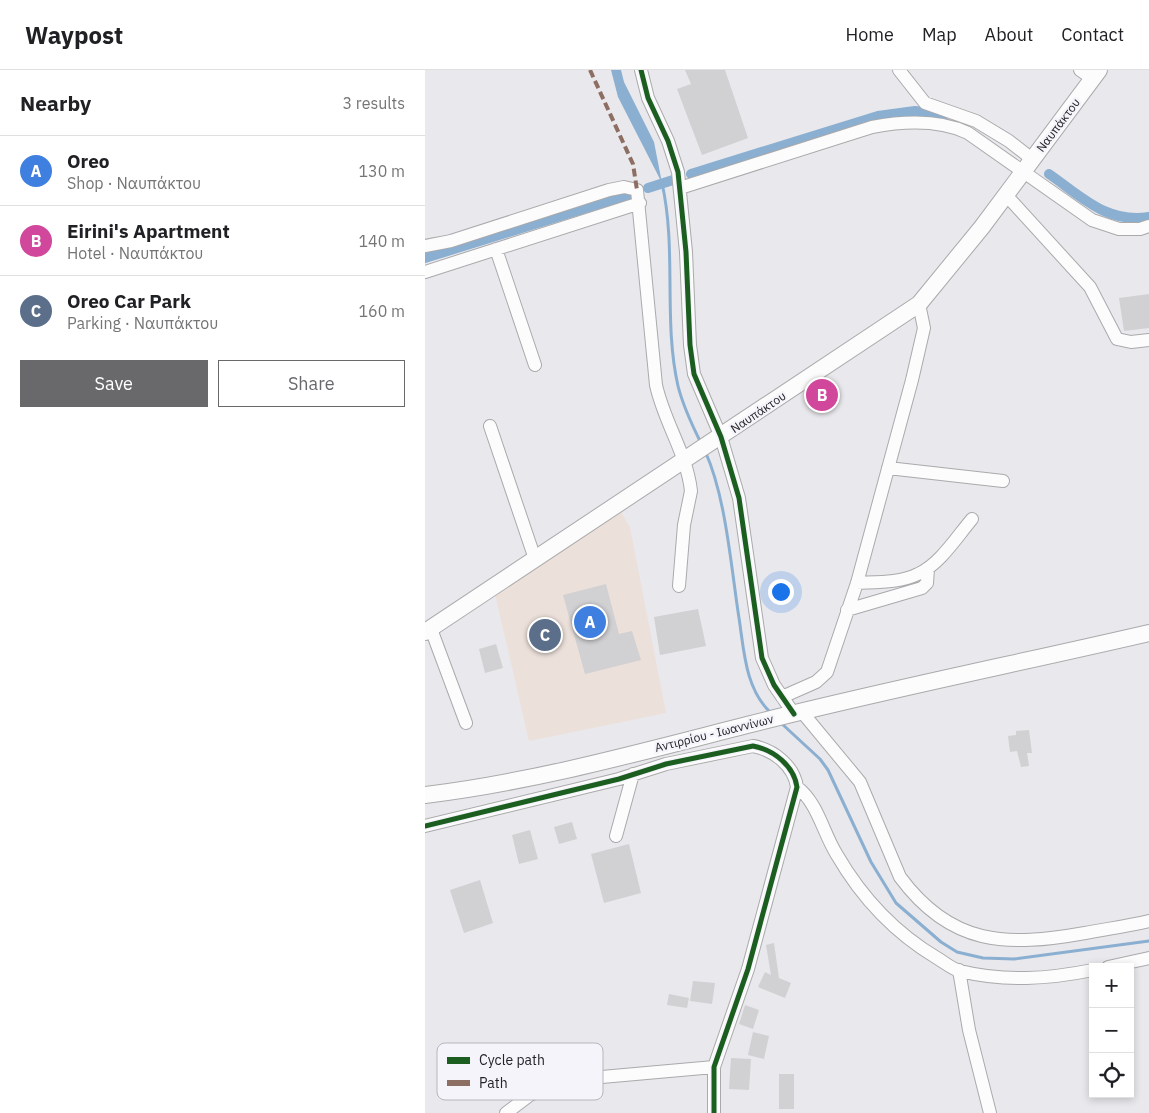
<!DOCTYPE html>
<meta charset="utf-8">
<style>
:root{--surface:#fff;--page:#f2f2f2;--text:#202124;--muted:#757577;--line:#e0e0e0;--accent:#69696c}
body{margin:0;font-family:"IBM Plex Sans",sans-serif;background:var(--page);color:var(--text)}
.controls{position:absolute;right:15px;bottom:15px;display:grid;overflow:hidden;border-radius:0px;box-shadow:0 2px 8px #0003}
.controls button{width:45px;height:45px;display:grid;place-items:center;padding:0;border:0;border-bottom:1px solid var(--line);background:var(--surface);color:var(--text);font:25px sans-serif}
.you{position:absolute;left:355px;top:521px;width:18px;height:18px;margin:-12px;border:4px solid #fff;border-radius:50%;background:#1a73e8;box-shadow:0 0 0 8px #1a73e833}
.badge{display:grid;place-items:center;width:32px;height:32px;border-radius:50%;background:var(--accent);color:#fff;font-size:16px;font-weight:700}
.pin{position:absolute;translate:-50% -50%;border:2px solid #fff;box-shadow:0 1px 5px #0006}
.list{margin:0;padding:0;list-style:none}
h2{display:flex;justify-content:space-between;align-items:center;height:65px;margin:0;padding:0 20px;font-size:21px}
h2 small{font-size:16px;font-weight:400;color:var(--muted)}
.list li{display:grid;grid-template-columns:32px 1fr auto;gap:15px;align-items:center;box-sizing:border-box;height:70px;padding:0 20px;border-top:1px solid var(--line)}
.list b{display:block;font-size:19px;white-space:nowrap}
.list p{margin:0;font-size:16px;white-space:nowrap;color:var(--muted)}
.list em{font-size:16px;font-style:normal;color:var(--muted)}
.actions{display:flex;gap:10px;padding:15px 20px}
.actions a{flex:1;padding:11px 0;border:1px solid var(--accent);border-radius:0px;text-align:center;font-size:18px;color:var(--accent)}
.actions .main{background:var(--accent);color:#fff}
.icon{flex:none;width:28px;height:28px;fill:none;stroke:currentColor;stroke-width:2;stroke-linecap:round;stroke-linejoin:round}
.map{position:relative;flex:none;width:724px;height:1043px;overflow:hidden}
header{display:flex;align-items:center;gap:30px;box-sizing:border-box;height:70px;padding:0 25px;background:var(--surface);border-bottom:1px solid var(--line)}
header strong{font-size:24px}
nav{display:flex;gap:28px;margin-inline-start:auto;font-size:18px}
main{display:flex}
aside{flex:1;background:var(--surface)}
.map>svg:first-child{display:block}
</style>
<header>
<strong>Waypost</strong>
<nav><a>Home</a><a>Map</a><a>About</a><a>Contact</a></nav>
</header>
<main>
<aside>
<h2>Nearby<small>3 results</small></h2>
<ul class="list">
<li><span class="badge" style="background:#3f7fe0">A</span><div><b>Oreo</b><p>Shop · Ναυπάκτου</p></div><em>130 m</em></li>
<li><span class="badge" style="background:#d1479c">B</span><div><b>Eirini's Apartment</b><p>Hotel · Ναυπάκτου</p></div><em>140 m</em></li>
<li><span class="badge" style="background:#5c6f8a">C</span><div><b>Oreo Car Park</b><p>Parking · Ναυπάκτου</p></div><em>160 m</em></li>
</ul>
<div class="actions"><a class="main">Save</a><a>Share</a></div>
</aside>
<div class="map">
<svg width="724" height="1043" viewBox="0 0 724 1043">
<rect width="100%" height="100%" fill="#e9e8ec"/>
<path fill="#ece0da" d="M196,442L205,458L241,643L104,671L70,524Z"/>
<path fill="#8aafd1" d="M186,0H196L199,12L229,72L237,113L193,27Z"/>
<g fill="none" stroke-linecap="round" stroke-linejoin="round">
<path stroke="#8aafd1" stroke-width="3" d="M237,113C252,180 238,250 253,316C258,336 267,355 276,373
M280,381C301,427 306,497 314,548C319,580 320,619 346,643
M356,653L395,689L403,700L446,792L471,833L516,872L532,882L558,888L589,889L724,871"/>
<path stroke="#8aafd1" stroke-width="10" d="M266,104L453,46L490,41L521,44
M624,104C656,126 682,154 724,147
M223,118L248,110
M0,188L206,124"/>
</g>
<path fill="#d1d0d3" d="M260,0H300L323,68L277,85L252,19L266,14Z
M724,224V258L699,261L694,228Z
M181,514L194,564L207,561L216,590L160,604L138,525Z
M273,539L281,576L235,585L229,547Z
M71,574L78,598L60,603L54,579Z
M604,660L607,683H602L604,696L596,697L592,681L585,682L583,666L591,665V661Z
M147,752L152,769L134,774L129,757Z
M105,760L113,789L94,794L87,765Z
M204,774L216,823L179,833L166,784Z
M55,810L68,853L39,863L25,820Z
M349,873L354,908L366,913L360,928L333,917L340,902L346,905L341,875Z
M268,911L290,913L287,934L265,931Z
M244,924L264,928L262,938L242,935Z
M320,935L334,940L328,959L314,954Z
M328,962L344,966L339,989L323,985Z
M306,988L326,989L324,1020L304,1019Z
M354,1004H369V1039H354Z"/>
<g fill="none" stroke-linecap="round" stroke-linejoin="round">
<g stroke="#aaa9ac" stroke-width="14">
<path id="minor" d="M216,0L223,28L243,71L253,102L261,182L265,275L269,304L296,367L314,428L337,588L349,615L369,644
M474,0L500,33L551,51L584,71L607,89
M655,0L668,9
M255,118L447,57C479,51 513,49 543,63L667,150L694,159H715L724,156
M581,125L665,217L692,269L706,272L724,270
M0,176L26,171L184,120L199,117L212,120L231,315C239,352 262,384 266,421L259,455L254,516
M71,179L110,295
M0,202L215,133
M65,356L110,489
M463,398L578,411
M432,513C451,512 475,513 493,504C515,494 531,468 547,449
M422,540L497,518L502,513L503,499
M6,559L41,653
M357,627L391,612L402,602L432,513L487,310L499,258L494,234
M377,642L435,712L475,807C526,876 582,877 660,863C681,859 703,856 724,851
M372,717C393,733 398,763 412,785C437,828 470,863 512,888C519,892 527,899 535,901C580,912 623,909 668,900
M0,756L194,709L241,694L328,676C349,680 369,696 372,717L323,899L289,997V1043
M191,766L208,704
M683,897L724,888
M534,900L544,960L565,1043
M81,1043L105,1025L143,1010L289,997"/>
</g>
<g stroke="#aaa9ac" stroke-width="18">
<path id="major" d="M0,562L494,234L557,157L674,0
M0,725C108,712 216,682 322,655C455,621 590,594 724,563"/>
</g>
<use href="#minor" stroke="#fcfcfc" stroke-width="12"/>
<use href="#major" stroke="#fcfcfc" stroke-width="16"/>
<path stroke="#8d6e63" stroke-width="4" stroke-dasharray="8 4" stroke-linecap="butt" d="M165,0L208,94L212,120"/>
<g stroke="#f5f4fb" stroke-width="8">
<path id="cycleway" d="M216,0L223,28L243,71L253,102L261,182L265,275L269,304L296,367L314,428L337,588L349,615L369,644
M0,756L194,709L241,694L328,676C349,680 369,696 372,717L323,899L289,997V1043"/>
</g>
<use href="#cycleway" stroke="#1b5e20" stroke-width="5"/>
</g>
<g text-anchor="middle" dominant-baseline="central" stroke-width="4.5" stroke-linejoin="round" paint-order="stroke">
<g font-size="12" fill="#242427" stroke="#f5f4fb">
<text transform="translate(633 55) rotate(-53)">Ναυπάκτου</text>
<text transform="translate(333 342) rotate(-34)">Ναυπάκτου</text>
<text transform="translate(289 663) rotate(-14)">Αντιρρίου - Ιωαννίνων</text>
</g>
</g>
<rect x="12" y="973" width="166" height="57" rx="8" fill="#f5f4fb" stroke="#b6b6bb" stroke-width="1"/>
<rect x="22" y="987" width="23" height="7" fill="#1b5e20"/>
<rect x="22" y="1010" width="23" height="6" fill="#8d6e63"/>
<g font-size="14" fill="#242427">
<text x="54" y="995">Cycle path</text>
<text x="54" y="1018">Path</text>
</g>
</svg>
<div class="controls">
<button>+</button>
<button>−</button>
<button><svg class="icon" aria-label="locate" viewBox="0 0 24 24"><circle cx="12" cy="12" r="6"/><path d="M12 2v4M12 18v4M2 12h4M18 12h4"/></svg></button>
</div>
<div class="you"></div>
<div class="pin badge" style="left:165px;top:552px;background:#3f7fe0">A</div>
<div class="pin badge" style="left:397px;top:325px;background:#d1479c">B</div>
<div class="pin badge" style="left:120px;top:565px;background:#5c6f8a">C</div>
</div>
</main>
